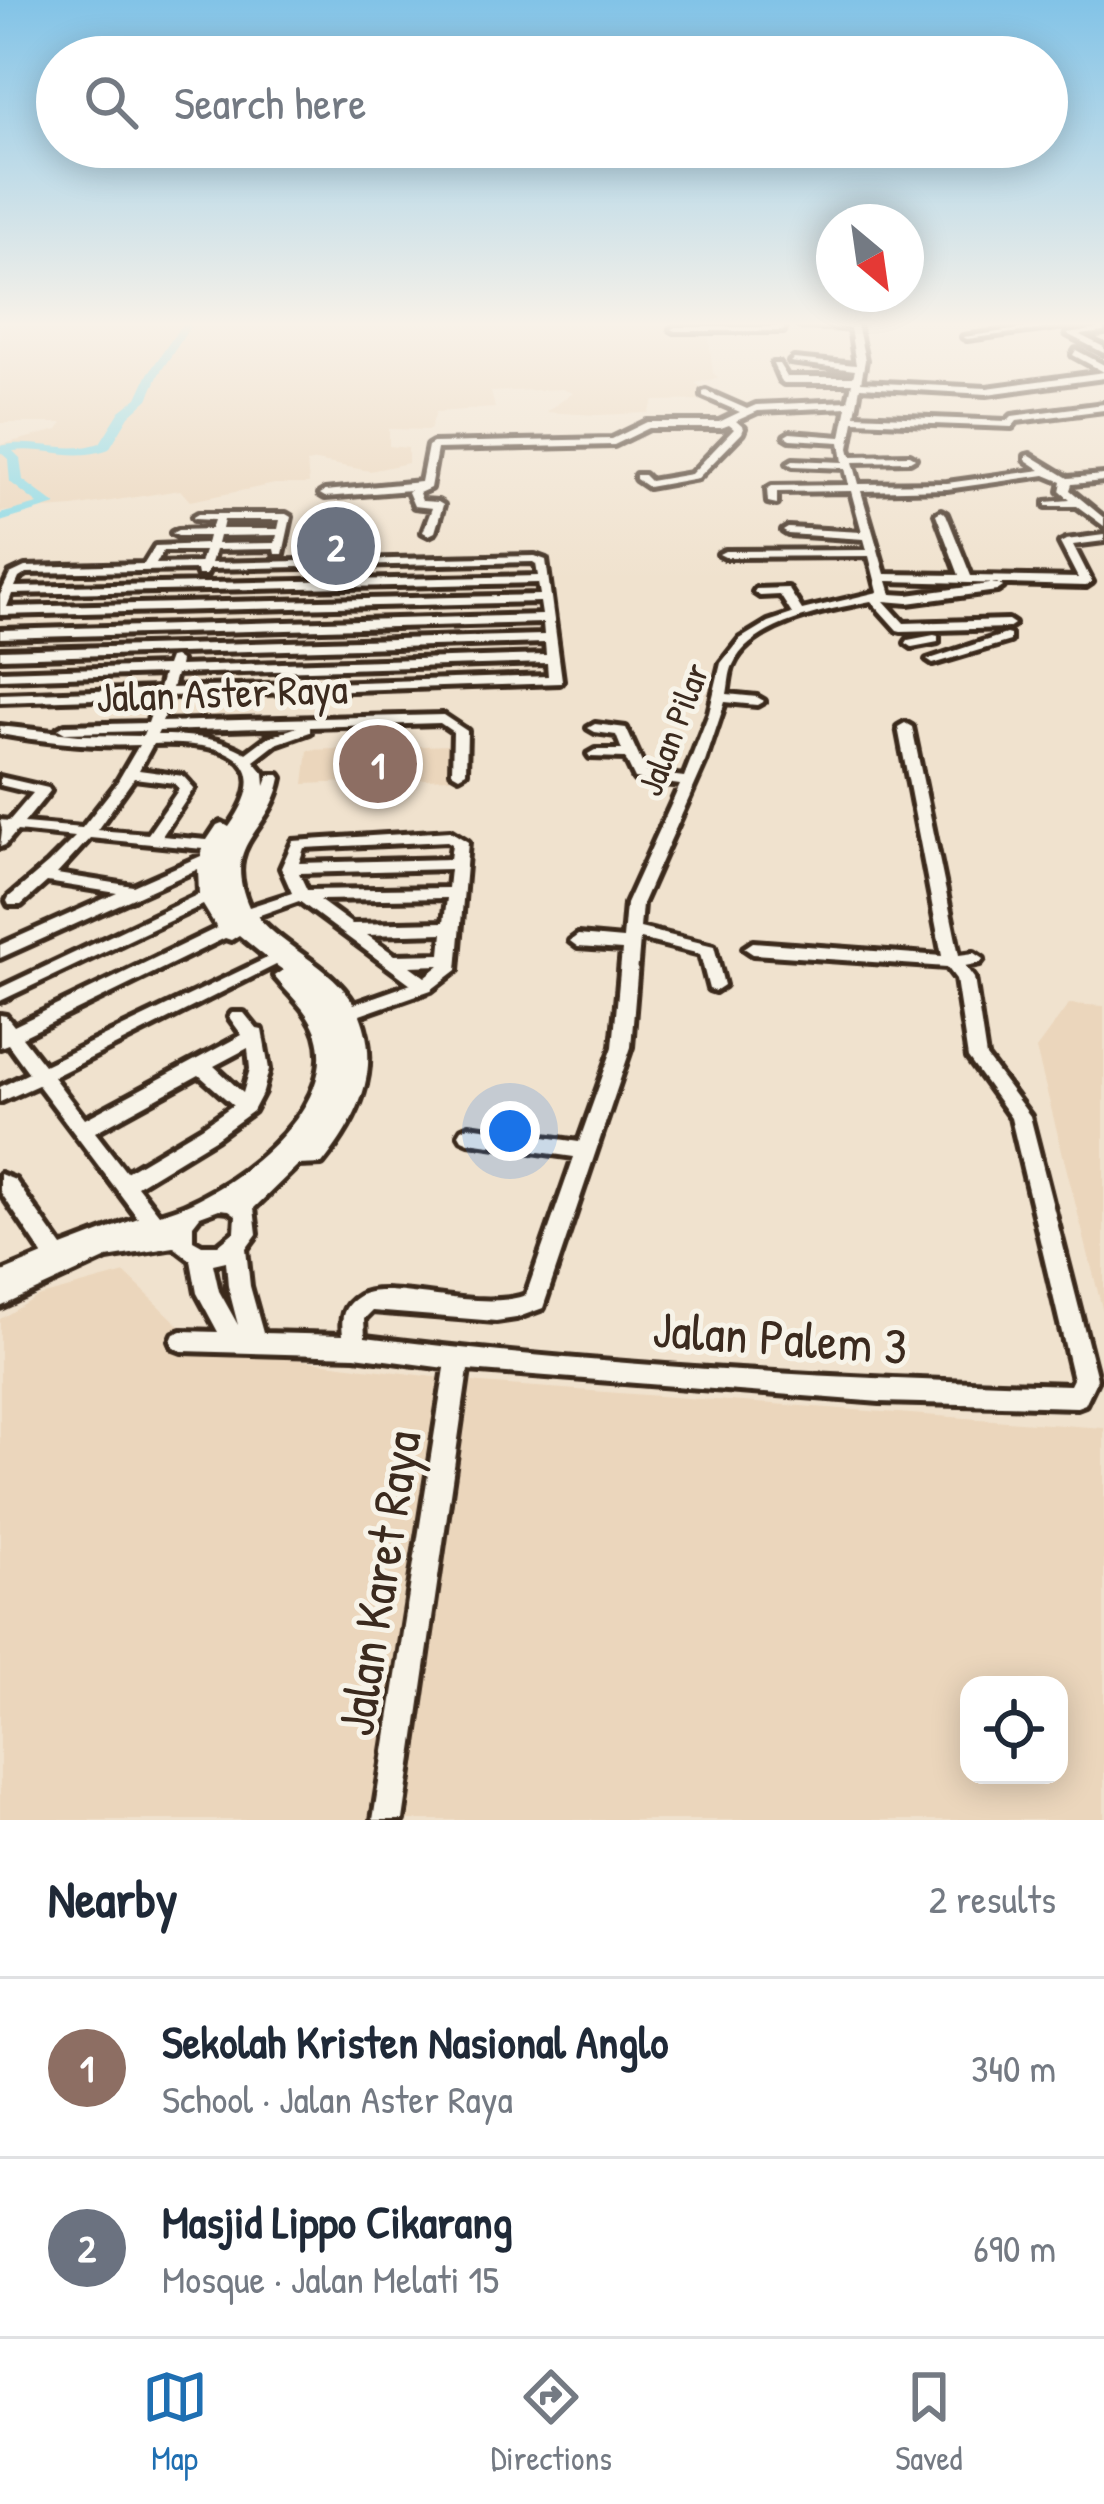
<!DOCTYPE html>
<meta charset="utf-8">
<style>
:root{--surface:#fff;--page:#f6f6f7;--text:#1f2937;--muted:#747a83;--line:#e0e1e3;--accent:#1f6fb2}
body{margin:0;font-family:"Patrick Hand",sans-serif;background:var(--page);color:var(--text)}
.controls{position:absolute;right:36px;bottom:36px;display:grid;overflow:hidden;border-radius:24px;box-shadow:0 6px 30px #0003}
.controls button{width:108px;height:108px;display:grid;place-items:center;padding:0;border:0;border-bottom:3px solid var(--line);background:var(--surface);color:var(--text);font:60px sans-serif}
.compass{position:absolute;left:816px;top:204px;width:108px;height:108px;border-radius:50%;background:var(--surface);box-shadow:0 6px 30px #0003;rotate:151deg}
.you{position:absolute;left:510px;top:1131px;width:42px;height:42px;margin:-30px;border:9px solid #fff;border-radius:50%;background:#1a73e8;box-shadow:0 0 0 18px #1a73e833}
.badge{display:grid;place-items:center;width:78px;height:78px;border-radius:50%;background:var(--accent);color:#fff;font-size:39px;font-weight:700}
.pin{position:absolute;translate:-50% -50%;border:6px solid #fff;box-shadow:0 3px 12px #0006}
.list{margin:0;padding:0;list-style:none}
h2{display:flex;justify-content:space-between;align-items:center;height:156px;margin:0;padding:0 48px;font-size:51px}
h2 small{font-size:39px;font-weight:400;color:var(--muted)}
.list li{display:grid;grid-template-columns:78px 1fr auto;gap:36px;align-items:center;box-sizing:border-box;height:180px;padding:0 48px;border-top:3px solid var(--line)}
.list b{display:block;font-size:45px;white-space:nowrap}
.list p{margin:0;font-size:39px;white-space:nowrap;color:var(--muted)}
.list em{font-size:39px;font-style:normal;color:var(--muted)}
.icon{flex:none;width:66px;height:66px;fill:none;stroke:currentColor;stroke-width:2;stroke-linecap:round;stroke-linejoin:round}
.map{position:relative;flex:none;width:1104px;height:1820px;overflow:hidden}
.search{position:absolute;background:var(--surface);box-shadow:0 6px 30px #0003;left:36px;right:36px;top:36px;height:132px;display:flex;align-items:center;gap:30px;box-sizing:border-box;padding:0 42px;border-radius:66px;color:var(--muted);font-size:45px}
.sheet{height:516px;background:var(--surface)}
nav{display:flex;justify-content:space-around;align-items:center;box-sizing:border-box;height:168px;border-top:3px solid var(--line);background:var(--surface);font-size:33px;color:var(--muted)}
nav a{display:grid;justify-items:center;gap:6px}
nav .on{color:var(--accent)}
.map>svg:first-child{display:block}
</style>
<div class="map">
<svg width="1104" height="1820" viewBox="0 0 1104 1820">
<rect width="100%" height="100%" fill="#f0e2ce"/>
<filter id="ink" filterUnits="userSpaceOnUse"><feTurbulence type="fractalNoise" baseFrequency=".00833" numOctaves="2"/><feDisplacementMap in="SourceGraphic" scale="24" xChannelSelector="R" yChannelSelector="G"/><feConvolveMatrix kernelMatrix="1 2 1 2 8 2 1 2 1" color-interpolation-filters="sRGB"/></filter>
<g filter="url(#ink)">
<path fill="#ebd6bc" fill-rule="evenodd" d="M0,324H675L679,332H708L713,373L719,378L695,383L722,400L654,401L648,413L596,415L546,412L573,393L562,389L491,392L495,408L436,412L430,430L389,429V446L408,448V463L370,471L316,461L307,463L309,484H275L190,501L180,490L73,507L0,512V445L58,430L63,423H0Z
M450,745V778L304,784L308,750Z
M1069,1004L1104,1006V1316L1036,1049Z
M125,1273L202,1347L481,1383L1104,1428V1820H0V1319L37,1297ZM969,1685H1059V1775H969Z"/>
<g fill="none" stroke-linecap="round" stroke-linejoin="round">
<path fill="#89d9e6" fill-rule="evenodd" d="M182,324H192L159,374L148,399L129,416L109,449C73,462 49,447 13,451L20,458L23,480L56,505L0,522V514L38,504L10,482L8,459L0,452V446C34,438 67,455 100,443L120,411L137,398L148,374Z"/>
<g stroke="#3b2a1e" stroke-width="10">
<path id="minor" d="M778,324H786L783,331H675L671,329L675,327H777Z
M797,324H857L865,360L861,382L987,388L1104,372V378L987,394L860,387L855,415L1007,421L1012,416L1104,404V410L1017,421L1012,427L854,421L849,448L851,456L910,455L915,458L910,461L853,462L859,484L947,483L1041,470L1026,460V456L1030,455L1068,478L1104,475V481L1072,484L1070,490L1104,518V526L1077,506H1046V502L1070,500L1060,491L1062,482L1045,475L947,489L861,491L885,574L959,575L936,514L941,511L946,514L971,576L1078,578L1060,543L1066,540L1104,535V541L1073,545L1092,582L1086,586L887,581L891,594L908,595L997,583L1003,587L997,591L908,603L884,601L904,623L1008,620L1014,624L1008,628L901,631L897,630L871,601C831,609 751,623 733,665C729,673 729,685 727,694L757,697L764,701L757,705L725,702L705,762L642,904L640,928L714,946L724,985L715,991L709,989L700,954L640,939L631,1047L543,1308L516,1318L496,1321L372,1311L364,1319L365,1337C598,1366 836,1379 1070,1385L1073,1379L1011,1118L968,1058L956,979L947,967L753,954L744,948L753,942L942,956L898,727L905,723L912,727L959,955L974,953L983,959L980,963L965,966L974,978L986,1057L1030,1116L1097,1379L1085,1404L1077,1407L880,1402L468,1370L403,1820H373L445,1368L355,1356L182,1351L174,1348L171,1341L174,1334L182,1331L218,1332L197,1293L191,1260L174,1247L107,1258L0,1307V1273L43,1255L0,1191V1174L15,1180L62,1247L138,1218L38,1085L0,1102V1087L29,1073L8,1044L0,1047V1015L6,1016L14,1026L217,928L203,905L0,1001V988L199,894L198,869L0,958V945L117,893L47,882L21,905H9L7,901L9,897L48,864L75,837L17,831L5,845L0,847L2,830L0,820L9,821L33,793L0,785V777L48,788L50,791L24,823L82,828L115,786L139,745C92,747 46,742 0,734V726L79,735L143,736L145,731L65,733L58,729L65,725L148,723L157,697L0,702V694L159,689L163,674L0,679V671L166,666L169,658L174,657L180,661L179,666L546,655L545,643L0,658V650L544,635L543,623L0,638V630L542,615L540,602L0,615V595L10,574L25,567L144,564L155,546L206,544L208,536H178L172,533L178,530L211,529L214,520L194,519L193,517L198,514H286L291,517L283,554H275L274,549L215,550L211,563L535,556L546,560L562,680L560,683L170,696L162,722L443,715L467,731L466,772L459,776L452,772L453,732L440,723L310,727V732L276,744L254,761L264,773L265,786L269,775H279L281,778C270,835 220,840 249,907L292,893L281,868L293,841L450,831L468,842L457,970L431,990L360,1015C382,1071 357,1120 322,1164L298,1165L254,1208L257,1234L246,1249L250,1286L263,1333L343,1335C341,1318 342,1306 359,1296C386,1279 479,1313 526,1295L574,1157L469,1142L462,1139L459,1134L462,1129L469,1126L579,1142L613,1047L622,950L578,947L570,941L578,935L623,939L626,904L680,785L635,779L625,758L590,757L588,754L595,750H622L616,735L595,732L588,728L595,724L626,728L646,772L684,777L709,713L721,663L740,639L768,622L792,614L780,595L760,596L754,592L756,589L788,588L802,610L878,592L869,556L725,557L719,554L725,551L867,550L864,539L788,534L783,531L788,528L862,532L851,491L777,492V504L768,502L767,489L772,486L849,485L845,468L793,466L788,463L793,460L843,462L840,442L790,439L785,436L790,433L841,437L847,407L758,411L736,421L744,428L742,433L698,478L648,487L636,479V475H644L650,481L691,474L734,429L729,425L721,428H649L614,445L437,449L430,488L419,493L422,501L438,502L443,505L435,532L429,535L423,532L432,508L414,506L408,492L410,490L325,497L320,494L325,491L421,482L428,446L433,443L612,439L647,422H719L740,412L703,396V392L706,391L747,409L756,405L848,401L852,383H784L780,380L773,364H779L787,377H853L855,370L790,362L794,359L856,365L850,328L801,326ZM224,520H280L278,529H222ZM277,535L275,543L217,544L219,536ZM163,551H204L200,563L156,564ZM533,562L536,564L538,576L15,587L19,578L27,573L197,570L198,575H206L209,569ZM538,583L540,595L7,607L12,594ZM547,663L548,676L172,688L176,674ZM297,727L266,738L246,753C219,737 188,735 157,735L159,731ZM153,744C215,742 283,752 229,827L222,823L217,825L207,840L162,836L194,788L183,776L139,770ZM134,778L174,783L179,789L148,834L97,830ZM90,838L203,849L201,856L133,886L57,874ZM447,841L452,844L450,859L299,863L304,848ZM450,869L448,888L307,890L299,873ZM447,898L444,922L352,924L319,900ZM299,901L411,984L354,1004C331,965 286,950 257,916ZM443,933L441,954L395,955L367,935ZM239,935L267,958L44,1065L22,1037L225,938L231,940ZM276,965L283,970L274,976C290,996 309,1010 317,1035C341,1113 222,1199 159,1214L137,1186L216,1138L253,1111L263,1092L269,1069L262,1030L257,1029L244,1013H232L229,1017L242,1035L85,1119L53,1077ZM440,965L425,977L410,966ZM248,1048L250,1069L243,1093L214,1066ZM199,1075L233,1105L202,1127L126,1172L95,1132ZM219,1209L229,1210L236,1215L235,1231L218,1245H202L193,1240V1225L200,1216ZM226,1261L228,1286L238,1325L219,1291L213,1264Z
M1057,324H1081L967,339L963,337Z
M1104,328V332L1080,335L1104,347V353L1067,334Z
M1076,350L1104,365V372L1073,355Z
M1006,634L1010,635V641L933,664L927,660Z
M934,635L938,636V642L912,647L906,643L908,640Z"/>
</g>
<use href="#minor" fill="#f7f3e8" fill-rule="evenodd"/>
</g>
</g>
<linearGradient id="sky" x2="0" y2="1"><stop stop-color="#82c3e7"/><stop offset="0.56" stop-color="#f8f2e9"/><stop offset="1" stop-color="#f8f2e9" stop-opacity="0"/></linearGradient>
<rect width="1104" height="579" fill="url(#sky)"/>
<g text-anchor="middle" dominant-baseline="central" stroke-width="10" stroke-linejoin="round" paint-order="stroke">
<g font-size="36" fill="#3b2a1e" stroke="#f7f3e8">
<text transform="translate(672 729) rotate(-69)">Jalan Pilar</text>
</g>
<g font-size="42" fill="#3b2a1e" stroke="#f7f3e8">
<text transform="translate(222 692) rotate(-2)">Jalan Aster Raya</text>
</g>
<g font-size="51" fill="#3b2a1e" stroke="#f7f3e8">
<text transform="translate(780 1337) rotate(4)">Jalan Palem 3</text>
<text transform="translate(378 1583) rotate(-81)">Jalan Karet Raya</text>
</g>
</g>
</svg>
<div class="controls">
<button><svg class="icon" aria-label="locate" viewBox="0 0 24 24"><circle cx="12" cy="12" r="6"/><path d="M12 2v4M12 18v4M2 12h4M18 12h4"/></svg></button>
</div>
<svg class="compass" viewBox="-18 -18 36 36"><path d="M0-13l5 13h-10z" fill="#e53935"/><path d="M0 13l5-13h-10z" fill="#747a83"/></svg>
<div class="you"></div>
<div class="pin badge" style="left:378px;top:764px;background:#8d6e63">1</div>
<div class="pin badge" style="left:336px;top:546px;background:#6b7280">2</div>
<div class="search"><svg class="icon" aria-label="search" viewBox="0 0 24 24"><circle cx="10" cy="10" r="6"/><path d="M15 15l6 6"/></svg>Search here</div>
</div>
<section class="sheet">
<h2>Nearby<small>2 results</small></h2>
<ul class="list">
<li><span class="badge" style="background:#8d6e63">1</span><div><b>Sekolah Kristen Nasional Anglo</b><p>School · Jalan Aster Raya</p></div><em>340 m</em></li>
<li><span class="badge" style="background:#6b7280">2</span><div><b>Masjid Lippo Cikarang</b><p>Mosque · Jalan Melati 15</p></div><em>690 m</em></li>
</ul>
</section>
<nav>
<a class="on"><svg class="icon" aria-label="map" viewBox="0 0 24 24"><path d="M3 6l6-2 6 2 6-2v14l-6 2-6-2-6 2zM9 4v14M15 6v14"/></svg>Map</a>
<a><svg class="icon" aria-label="directions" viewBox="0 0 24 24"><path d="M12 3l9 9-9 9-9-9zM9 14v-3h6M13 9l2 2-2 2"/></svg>Directions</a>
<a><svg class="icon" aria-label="saved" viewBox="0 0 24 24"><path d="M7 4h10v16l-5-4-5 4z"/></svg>Saved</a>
</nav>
